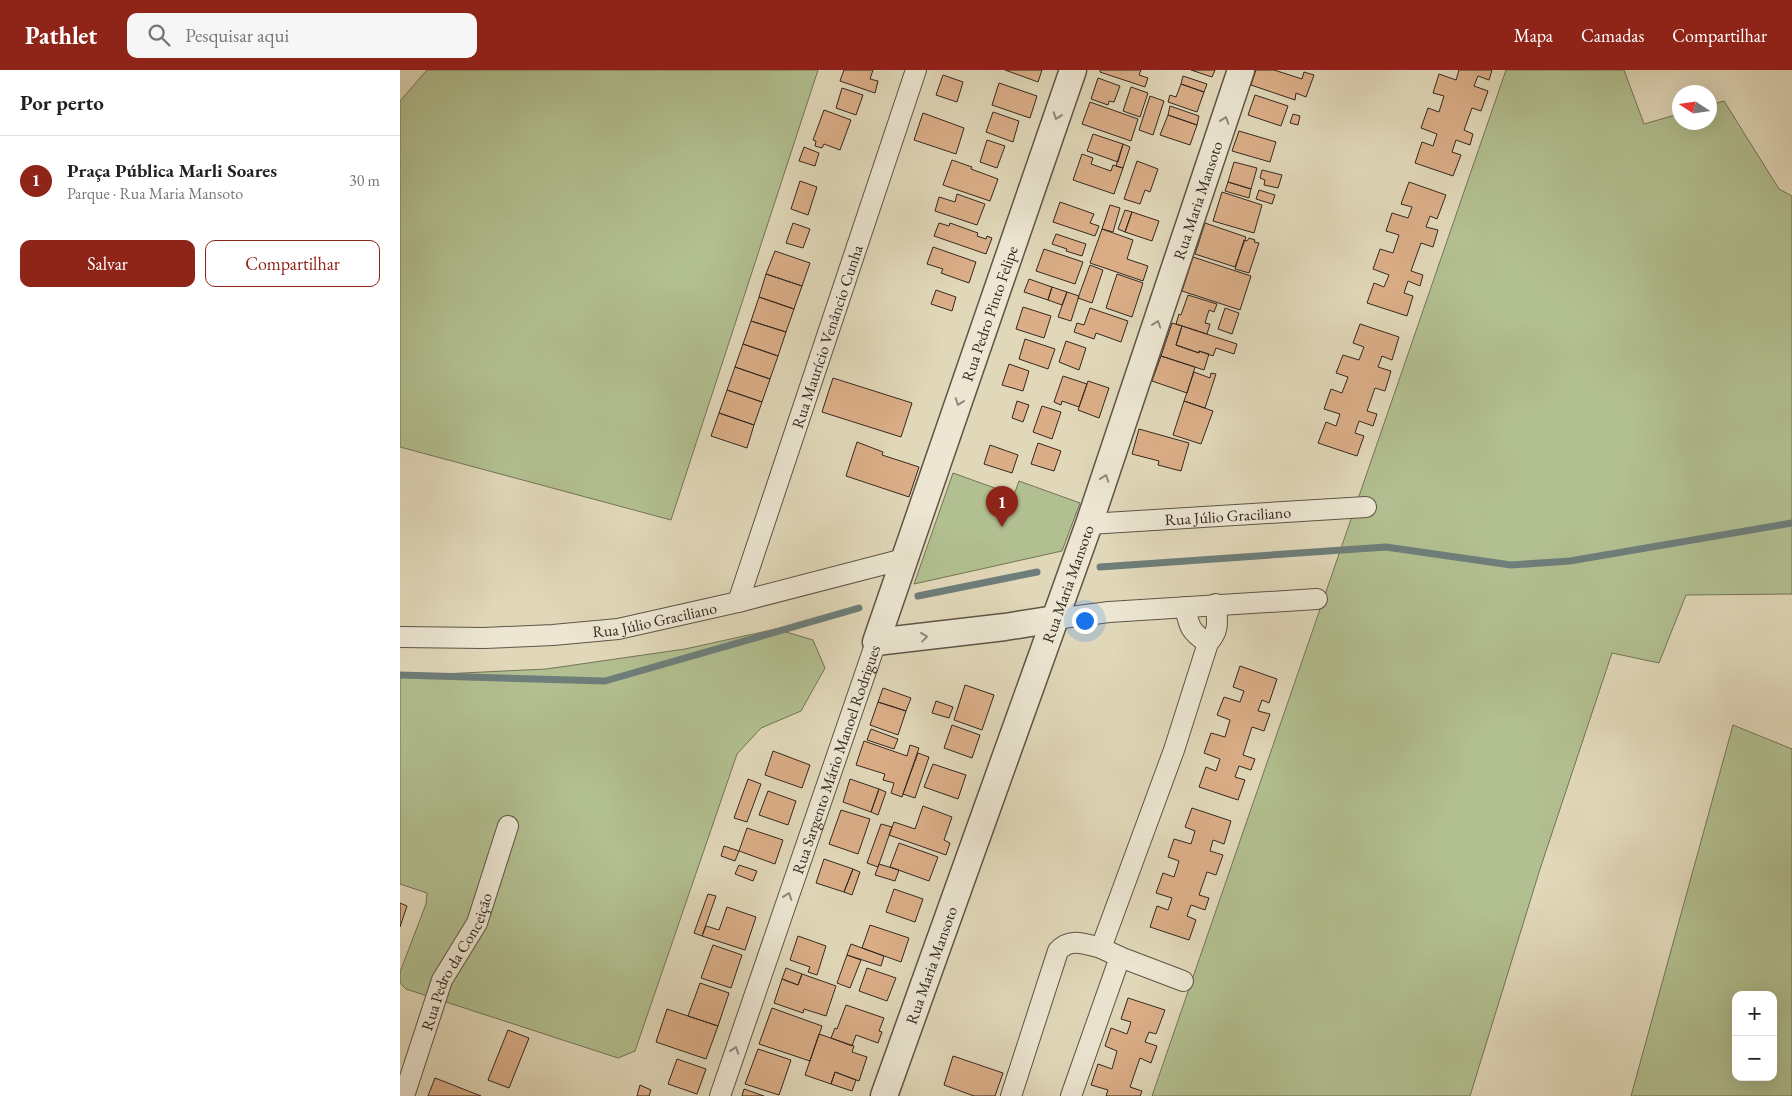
<!DOCTYPE html>
<html lang="pt">
<meta charset="utf-8">
<style>
:root{--surface:#fff;--page:#f6f6f6;--text:#222;--muted:#767676;--line:#e0e0e0;--accent:#8f2418}
body{margin:0;font-family:"EB Garamond",serif;background:var(--page);color:var(--text)}
.controls{position:absolute;right:15px;bottom:15px;display:grid;overflow:hidden;border-radius:10px;box-shadow:0 5px 20px #0002}
.controls button{width:45px;height:45px;display:grid;place-items:center;padding:0;border:0;border-bottom:1px solid var(--line);background:var(--surface);color:var(--text);font:25px sans-serif}
.compass{position:absolute;left:1272px;top:15px;width:45px;height:45px;border-radius:50%;background:var(--surface);box-shadow:0 5px 20px #0002;rotate:282deg}
.you{position:absolute;left:684px;top:550px;width:18px;height:18px;margin:-12px;border:4px solid #fff;border-radius:50%;background:#1a73e8;box-shadow:0 0 0 8px #1a73e833}
.badge{display:grid;place-items:center;width:32px;height:32px;border-radius:50%;background:var(--accent);color:#fff;font-size:16px;font-weight:700}
.pin{position:absolute;translate:-50% -41px;filter:drop-shadow(0 1px 2px #0008)}
.pin::after{content:'';position:absolute;top:26px;width:18px;height:15px;background:inherit;clip-path:polygon(0 0,100% 0,50% 100%)}
.list{margin:0;padding:0;list-style:none}
h2{display:flex;justify-content:space-between;align-items:center;height:65px;margin:0;padding:0 20px;font-size:21px}
h2 small{font-size:16px;font-weight:400;color:var(--muted)}
.list li{display:grid;grid-template-columns:32px 1fr auto;gap:15px;align-items:center;box-sizing:border-box;height:90px;padding:0 20px;border-top:1px solid var(--line)}
.list b{display:block;font-size:19px;white-space:nowrap}
.list p{margin:0;font-size:16px;white-space:nowrap;color:var(--muted)}
.list em{font-size:16px;font-style:normal;color:var(--muted)}
.actions{display:flex;gap:10px;padding:15px 20px}
.actions a{flex:1;padding:11px 0;border:1px solid var(--accent);border-radius:10px;text-align:center;font-size:18px;color:var(--accent)}
.actions .main{background:var(--accent);color:#fff}
.icon{flex:none;width:28px;height:28px;fill:none;stroke:currentColor;stroke-width:2;stroke-linecap:round;stroke-linejoin:round}
.map{position:relative;flex:none;width:1392px;height:1026px;overflow:hidden}
header{display:flex;align-items:center;gap:30px;box-sizing:border-box;height:70px;padding:0 25px;background:var(--accent);color:#fff}
header strong{font-size:24px}
nav{display:flex;gap:28px;margin-inline-start:auto;font-size:18px}
.search{width:350px;height:45px;background:var(--page);display:flex;align-items:center;gap:12px;box-sizing:border-box;padding:0 18px;border-radius:10px;color:var(--muted);font-size:19px}
main{display:flex}
aside{flex:1;background:var(--surface)}
.map>svg:first-child{display:block}
</style>
<header>
<strong>Pathlet</strong>
<div class="search"><svg class="icon" aria-label="search" viewBox="0 0 24 24"><circle cx="10" cy="10" r="6"/><path d="M15 15l6 6"/></svg>Pesquisar aqui</div>
<nav><a>Mapa</a><a>Camadas</a><a>Compartilhar</a></nav>
</header>
<main>
<aside>
<h2>Por perto<small></small></h2>
<ul class="list">
<li><span class="badge">1</span><div><b>Praça Pública Marli Soares</b><p>Parque · Rua Maria Mansoto</p></div><em>30 m</em></li>
</ul>
<div class="actions"><a class="main">Salvar</a><a>Compartilhar</a></div>
</aside>
<div class="map">
<svg width="1392" height="1026" viewBox="0 0 1392 1026">
<rect width="100%" height="100%" fill="#e1d8b9"/>
<filter id="stains"><feTurbulence type="fractalNoise" baseFrequency=".004" numOctaves="4"/><feColorMatrix values="0 0 0 0 .2 0 0 0 0 .09 0 0 0 0 .02 0 0 0 .5 -.17"/></filter>
<radialGradient id="worn" r=".72"><stop offset=".6" stop-color="#630" stop-opacity="0"/><stop offset="1" stop-color="#630" stop-opacity=".3"/></radialGradient>
<path fill="#b2bf90" stroke="#737458" fill-rule="evenodd" d="M27,0H418L271,450L0,377V31Z
M1106,0H1224L1244,54L1279,44L1280,52H1310V35L1324,31L1379,119L1392,126V524L1286,525L1259,593L1212,583L1140,799L1070,1026H752Z
M553,403L614,425L619,411L680,433L662,481L514,514Z
M376,559L413,570L425,598L401,641L361,658L337,684L235,981L218,988L6,919L0,913V902L26,834L27,823L0,814V606L146,599L285,579Z
M1333,655L1392,679V1026H1231ZM1336,925H1373V1007H1336Z"/>
<g fill="none" stroke-linecap="round" stroke-linejoin="round">
<path stroke="#6e7e7a" stroke-width="7" d="M700,497L986,477L1111,495L1170,491L1392,453
M518,526L637,502
M0,605L205,611L459,538"/>
</g>
<path fill="#dbae88" stroke="#342820" d="M444,0H473L470,9L478,11L475,23L440,11Z
M605,0H642L638,12Z
M700,0H741L739,5L748,8L745,17L700,2Z
M791,0H815L812,7Z
M856,0H874L902,9L904,2L914,5L906,27L896,23L895,30L851,15Z
M1059,0H1092L1089,10L1078,6L1074,16L1088,21L1081,41L1072,38L1064,60L1073,64L1070,75L1056,70L1052,82L1061,85L1053,106L1015,93L1022,72L1033,76L1037,64L1021,58L1028,38L1039,42L1044,26L1033,23L1039,4L1056,10Z
M543,5L563,12L557,32L536,25Z
M783,6L807,14L804,22L781,14Z
M698,8L720,16L714,32L709,31L708,35L691,29Z
M599,13L637,26L630,48L592,35Z
M781,14L804,22L797,42L768,32L770,25L776,27Z
M731,17L748,23L740,47L723,41Z
M442,18L463,25L456,45L436,38Z
M855,25L888,36L881,56L848,45Z
M750,26L764,31L753,65L739,60Z
M690,32L738,49L731,71L682,54Z
M770,36L799,46L797,55L768,45Z
M424,40L451,50L440,80L424,74L422,78L415,76L416,71L413,70Z
M593,42L619,51L613,72L586,62Z
M523,43L564,58L556,84L514,70Z
M893,44L900,46L898,55L890,53Z
M768,45L797,55L790,75L760,65Z
M839,61L876,72L870,92L832,81Z
M693,64L723,74L718,92L687,81Z
M587,70L605,76L597,98L580,92Z
M723,74L730,77L723,98L716,96Z
M404,77L419,83L415,96L399,91Z
M682,84L693,88L691,94L711,101L713,95L723,98L714,124L673,110Z
M552,90L572,97L571,99L598,109L590,131L543,115Z
M737,91L758,99L750,122L745,120L740,134L724,129Z
M834,92L857,98L851,119L828,112Z
M862,100L882,105L878,118L864,115L865,110L860,108Z
M400,111L417,117L408,145L391,139Z
M828,112L851,119L849,128L825,121Z
M1009,112L1046,125L1037,149L1030,146L1026,157L1038,160L1033,177L1021,173L1011,201L1023,205L1020,216L1008,211L1004,223L1013,226L1007,246L967,233L974,213L984,217L989,205L973,199L980,179L993,183L999,165L986,161L992,143L1008,148L1012,137L1001,134Z
M859,120L875,125L872,134L856,129Z
M822,122L862,135L854,163L813,151Z
M557,124L585,134L577,155L535,141L539,127L555,132Z
M660,132L694,144L690,153L699,156L695,166L653,152Z
M710,135L720,138L713,162L702,159Z
M725,140L732,142L725,162L718,159Z
M732,142L759,151L752,171L725,162Z
M393,153L410,159L403,178L386,173Z
M539,153L549,156L550,153L578,163L577,166L586,169L587,166L592,168L586,184L534,166Z
M805,153L846,167L835,197L795,184Z
M702,159L733,170L727,189L748,196L743,211L690,193Z
M656,164L686,174L682,186L666,181L667,179L652,174Z
M849,168L855,170L854,172L859,173L849,203L835,199L844,170L847,171Z
M533,177L576,192L569,213L541,203L543,199L527,194Z
M644,179L683,192L675,214L636,201Z
M375,181L410,193L402,216L366,204Z
M793,187L851,206L840,240L782,221Z
M690,195L703,200L692,233L678,228Z
M366,204L402,216L394,239L359,227Z
M717,204L743,213L732,247L706,238Z
M629,209L652,217L648,230L624,222Z
M652,217L667,222L662,235L648,230Z
M536,220L556,227L552,241L531,234Z
M667,222L679,226L671,251L658,247Z
M788,225L817,234L814,242L809,240L805,253L810,254L807,264L776,254L779,244L781,245Z
M359,227L394,239L386,262L351,251Z
M623,237L651,246L644,268L616,259Z
M690,238L728,251L721,272L696,263L694,269L674,262L677,253L684,255Z
M825,238L839,243L832,264L818,259Z
M351,251L386,262L378,286L343,274Z
M772,253L782,256L776,275L799,283V281L809,284L804,300L761,286Z
M960,254L999,267L992,290L982,286L978,297L991,301L985,321L975,318L967,341L977,344L973,356L959,351L955,363L964,366L957,386L918,373L926,352L936,356L940,344L924,339L931,319L942,323L948,307L936,303L943,285L959,290L964,277L953,273Z
M782,256L837,274L834,284L816,278L813,286L799,281V283L776,275Z
M625,269L655,279L648,299L619,289Z
M666,271L686,278L679,300L659,292Z
M343,274L378,286L370,309L335,297Z
M761,286L795,297L787,323L752,311Z
M609,294L629,301L623,321L602,315Z
M335,297L370,309L362,332L327,320Z
M794,302L810,308L811,303L816,304L805,338L784,331Z
M663,306L687,314L679,337L662,331L661,335L654,332Z
M433,308L512,333L501,367L422,342Z
M688,311L709,318L699,348L678,340Z
M327,320L362,332L354,355L319,343Z
M617,331L629,335L623,352L612,348Z
M784,331L813,341L801,374L773,365Z
M642,336L661,342L652,369L633,362Z
M319,343L354,355L347,378L311,366Z
M739,359L789,373L781,401L758,395L759,391L732,384Z
M457,372L483,382L482,385L519,397L509,427L446,406Z
M638,373L661,381L654,401L631,394Z
M590,375L618,385L612,403L584,394Z
M840,596L877,609L869,633L862,630L858,641L870,644L864,661L852,657L843,685L855,689L851,700L839,696L835,707L845,710L838,730L799,717L806,697L816,701L820,689L804,683L811,663L825,667L830,650L817,645L824,627L840,632L844,621L833,617Z
M565,615L594,625L582,660L554,650Z
M483,618L511,628L506,641L478,632Z
M536,631L553,637L549,648L532,643Z
M478,632L506,641L498,665L470,655Z
M552,655L580,665L572,688L544,678Z
M471,659L498,669L494,679L467,670Z
M464,671L507,686L510,675L519,678L502,727L491,723L494,713L483,710L485,704L456,695Z
M373,681L410,695L402,718L365,705Z
M518,683L529,687L515,728L503,724Z
M533,694L566,705L558,729L524,717Z
M348,709L361,714L347,752L334,748Z
M450,709L479,719L471,742L443,732Z
M479,719L486,722L478,745L471,742Z
M368,721L396,731L388,755L359,745Z
M523,736L552,747L544,770L550,773L546,785L489,765L494,752L515,759Z
M792,738L831,751L824,774L813,770L810,781L823,785L816,805L807,802L799,825L809,828L805,840L791,835L787,846L796,850L789,870L750,857L757,836L768,840L772,828L756,823L763,803L774,807L779,791L768,787L774,769L791,774L795,761L785,757Z
M441,740L470,749L458,784L429,774Z
M481,754L492,757L478,797L467,793Z
M347,758L383,770L375,794L339,781Z
M499,773L538,787L529,811L490,797Z
M324,776L339,781L335,791L321,786Z
M424,789L453,799L444,822L416,813Z
M479,794L499,800L495,811L475,805Z
M339,795L357,801L353,811L335,804Z
M453,799L460,802L452,825L444,822Z
M494,819L523,829L515,852L486,842Z
M308,824L316,826L302,866L294,863Z
M0,833L7,836L0,857Z
M327,837L356,847L345,880L302,866L306,856L319,860Z
M470,855L509,868L501,892L462,878Z
M398,866L426,876L417,905L408,902L410,897L390,890Z
M451,874L484,886L481,896L447,885Z
M313,875L342,885L331,918L301,908Z
M447,885L461,890L450,918L437,913Z
M386,898L402,904L398,915L382,909Z
M467,898L496,908L487,931L459,921Z
M402,904L436,916L426,946L404,939L403,943L374,933L382,909L398,915Z
M300,913L329,923L318,956L288,946Z
M728,928L765,940L756,964L749,962L745,972L757,976L751,993L740,988L730,1017L742,1021L740,1026H706L708,1020L691,1015L698,994L712,999L717,981L705,976L711,958L727,964L731,952L721,949Z
M446,935L484,948L479,961L482,962L478,973L456,965L452,976L431,968L435,958L437,959Z
M372,938L422,956L410,991L359,974Z
M267,939L318,956L306,989L256,972Z
M108,960L129,968L109,1018L88,1010Z
M419,964L454,976L452,982L467,987L459,1011L435,1002L431,1014L405,1005Z
M358,979L391,990L379,1025L345,1014Z
M553,986L603,1003L595,1026H574L544,1015Z
M277,989L306,999L297,1024L268,1014Z
M435,1002L456,1010L452,1021L431,1014Z
M35,1008L81,1026H28Z
M240,1015L251,1020L249,1026H237Z
M344,1019L364,1026H342Z"/>
<g fill="none" stroke-linecap="round" stroke-linejoin="round">
<g stroke="#5f5446" stroke-width="22">
<g id="minor">
<path id="s1" d="M689,454L966,437"/>
<path id="s2" d="M338,532L516,0"/>
<path d="M785,537C789,556 790,562 808,573"/>
<path d="M655,549L709,542L917,529"/>
<path id="s3" d="M0,567L84,568L153,565L218,559L338,532L504,489"/>
<path d="M720,887L783,911"/>
<path id="s4" d="M4,1026L42,910L77,853L108,756"/>
<path id="s5" d="M320,1026L476,572"/>
<path d="M611,1026L658,881C670,867 685,874 701,878"/>
<path d="M671,1026L720,887L701,878L774,680L808,573C820,560 817,551 816,534"/>
</g>
</g>
<g stroke="#5f5446" stroke-width="29">
<g id="tertiary">
<path id="s6" d="M655,549L605,557L476,572L673,0"/>
<path id="s7" d="M484,1026L689,454L841,0"/>
</g>
</g>
<use href="#minor" stroke="#ece6d2" stroke-width="20"/>
<use href="#tertiary" stroke="#ece6d2" stroke-width="26"/>
</g>
<defs><path id="oneway-chevron" d="M-2-3.5L2.5 0L-2 3.5" fill="none" stroke-width="1.6" stroke-linecap="round" stroke-linejoin="round" transform="scale(1.25)"/></defs>
<g stroke="#908779">
<use href="#oneway-chevron" transform="translate(657 46) rotate(109)"/>
<use href="#oneway-chevron" transform="translate(825 50) rotate(-71)"/>
<use href="#oneway-chevron" transform="translate(757 254) rotate(-71)"/>
<use href="#oneway-chevron" transform="translate(559 332) rotate(109)"/>
<use href="#oneway-chevron" transform="translate(705 408) rotate(-71)"/>
<use href="#oneway-chevron" transform="translate(524 567) rotate(-7)"/>
<use href="#oneway-chevron" transform="translate(388 826) rotate(-71)"/>
<use href="#oneway-chevron" transform="translate(335 980) rotate(-71)"/>
</g>
<g text-anchor="middle" dominant-baseline="central" stroke-width="5" stroke-linejoin="round" paint-order="stroke">
<g font-size="16" fill="#342820" stroke="#ece6d2">
<text stroke="none"><textPath href="#s7" startOffset="949">Rua Maria Mansoto</textPath></text>
<text stroke="none"><textPath href="#s6" startOffset="528">Rua Pedro Pinto Felipe</textPath></text>
<text stroke="none"><textPath href="#s2" startOffset="280">Rua Maurício Venâncio Cunha</textPath></text>
<text stroke="none"><textPath href="#s1" startOffset="139">Rua Júlio Graciliano</textPath></text>
<text stroke="none"><textPath href="#s7" startOffset="544">Rua Maria Mansoto</textPath></text>
<text stroke="none"><textPath href="#s3" startOffset="256">Rua Júlio Graciliano</textPath></text>
<text stroke="none"><textPath href="#s5" startOffset="356">Rua Sargento Mário Manoel Rodrigues</textPath></text>
<text stroke="none"><textPath href="#s4" startOffset="145">Rua Pedro da Conceição</textPath></text>
<text stroke="none"><textPath href="#s7" startOffset="139">Rua Maria Mansoto</textPath></text>
</g>
</g>
<rect width="100%" height="100%" filter="url(#stains)"/>
<rect width="100%" height="100%" fill="url(#worn)"/>
</svg>
<div class="controls">
<button>+</button>
<button>−</button>
</div>
<svg class="compass" viewBox="-18 -18 36 36"><path d="M0-13l5 13h-10z" fill="#e53935"/><path d="M0 13l5-13h-10z" fill="#767676"/></svg>
<div class="you"></div>
<div class="pin badge" style="left:602px;top:457px">1</div>
</div>
</main>
